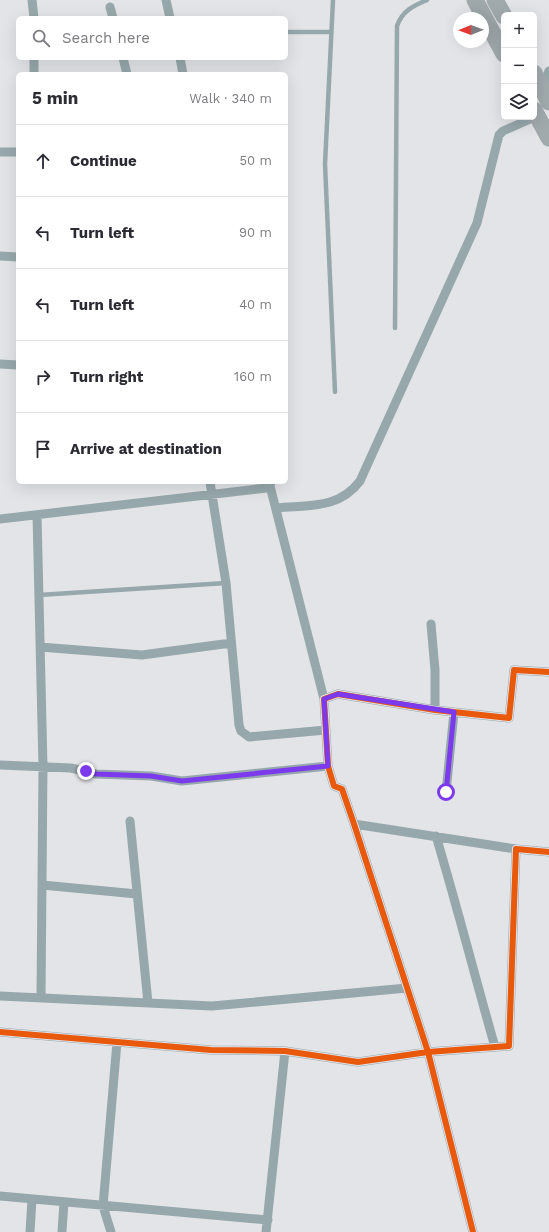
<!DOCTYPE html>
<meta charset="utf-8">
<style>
:root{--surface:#fff;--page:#f7f7f7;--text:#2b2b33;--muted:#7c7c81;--line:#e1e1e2}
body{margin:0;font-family:"Work Sans",sans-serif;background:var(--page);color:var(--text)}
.controls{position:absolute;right:12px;top:12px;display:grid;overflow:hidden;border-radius:6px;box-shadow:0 4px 16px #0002}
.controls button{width:36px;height:36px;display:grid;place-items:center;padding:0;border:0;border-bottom:1px solid var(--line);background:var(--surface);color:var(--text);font:20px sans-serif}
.compass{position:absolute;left:453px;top:12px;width:36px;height:36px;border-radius:50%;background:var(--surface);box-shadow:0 4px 16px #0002;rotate:269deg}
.stop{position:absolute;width:12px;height:12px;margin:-9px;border:3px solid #7c3aed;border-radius:50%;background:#fff}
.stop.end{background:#7c3aed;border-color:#fff;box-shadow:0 1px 4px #0008}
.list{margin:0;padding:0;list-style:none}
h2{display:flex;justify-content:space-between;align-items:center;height:52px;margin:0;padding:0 16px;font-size:17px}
h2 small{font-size:13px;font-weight:400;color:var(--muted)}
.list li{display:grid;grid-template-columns:26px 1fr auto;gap:12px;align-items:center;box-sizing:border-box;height:72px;padding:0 16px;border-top:1px solid var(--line)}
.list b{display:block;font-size:15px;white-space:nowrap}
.list em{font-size:13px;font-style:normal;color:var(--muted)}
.icon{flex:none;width:22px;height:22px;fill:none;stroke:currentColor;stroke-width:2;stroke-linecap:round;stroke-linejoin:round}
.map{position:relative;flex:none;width:549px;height:1232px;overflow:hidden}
.search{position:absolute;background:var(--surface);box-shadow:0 4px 16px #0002;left:16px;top:16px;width:272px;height:44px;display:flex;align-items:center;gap:10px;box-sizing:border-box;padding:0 14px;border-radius:6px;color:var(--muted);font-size:15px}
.panel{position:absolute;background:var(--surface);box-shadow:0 4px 16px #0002;left:16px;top:72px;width:272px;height:412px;border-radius:6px}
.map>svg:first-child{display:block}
</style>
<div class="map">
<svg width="549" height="1232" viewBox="0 0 549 1232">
<rect width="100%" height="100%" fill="#e3e4e8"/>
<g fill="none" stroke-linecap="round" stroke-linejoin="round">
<path stroke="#97a8ac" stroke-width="4.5" d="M333,0L325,164L335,392
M286,32H331
M395,328L397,26C402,11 413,6 427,0
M39,595L226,583"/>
<path stroke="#97a8ac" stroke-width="9" d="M32,0L34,18
M166,0L170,18
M110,7L113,18
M123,58L127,74
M180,58L183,74
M34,74V58
M542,88L549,71
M0,152H18
M0,256L18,257
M0,364L18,365
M210,482L226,583L239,725L241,731L249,737L326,730
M270,486L324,699
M277,508C309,505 339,509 360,481L477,223L499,135L503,131L537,116
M37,515L43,766L41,997
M0,519L266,488L270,486L271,482
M431,624L435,670V710
M40,647L142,655L231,643
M549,672L514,670L509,718L435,710L338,694L324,699L328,766L334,786L342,789L354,824L428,1052L509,1046L516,849L549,852
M0,765L71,768L96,774L151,776L182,781L328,766
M446,792L454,712
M130,821L148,1003
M354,824L516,849
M436,836C457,906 475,977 495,1047
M42,885L137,894
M0,996L212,1006L407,988
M0,1032L211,1050L285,1051L358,1062L428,1052L473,1232
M0,1196L268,1220
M30,1232L32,1199
M62,1232L64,1202
M111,1232L103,1206L117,1042
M266,1232L285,1051"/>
<path stroke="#a0a9ac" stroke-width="17" d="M475,0L504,54
M495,0L504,16
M534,73L549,102
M534,110L549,138"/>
<g stroke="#e2e3e9" stroke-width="8">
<path id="cycleway" d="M549,672L514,670L509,718L435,710L338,694L324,699L328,766L334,786L342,789L354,824L428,1052L509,1046L516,849L549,852
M0,1032L211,1050L285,1051L358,1062L428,1052L473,1232"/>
</g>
<use href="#cycleway" stroke="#e8590c" stroke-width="6"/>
</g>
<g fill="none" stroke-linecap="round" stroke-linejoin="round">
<path stroke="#7c3aed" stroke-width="5" d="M86,771L96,774L151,776L182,781L328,766L324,699L338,694L454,712L446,792"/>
</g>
</svg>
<div class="controls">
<button>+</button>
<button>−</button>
<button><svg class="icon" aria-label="layers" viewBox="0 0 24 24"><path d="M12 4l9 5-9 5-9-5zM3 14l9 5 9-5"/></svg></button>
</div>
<svg class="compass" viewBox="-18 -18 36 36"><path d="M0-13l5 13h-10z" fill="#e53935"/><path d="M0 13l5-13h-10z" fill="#7c7c81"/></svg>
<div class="stop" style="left:446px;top:792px"></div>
<div class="stop end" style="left:86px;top:771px"></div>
<div class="search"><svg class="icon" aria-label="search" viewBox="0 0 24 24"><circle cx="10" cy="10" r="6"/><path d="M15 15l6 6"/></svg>Search here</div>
<section class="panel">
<h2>5 min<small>Walk · 340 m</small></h2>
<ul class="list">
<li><svg class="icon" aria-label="ahead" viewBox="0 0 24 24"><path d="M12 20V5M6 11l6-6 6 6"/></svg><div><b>Continue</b></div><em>50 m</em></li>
<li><svg class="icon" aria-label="left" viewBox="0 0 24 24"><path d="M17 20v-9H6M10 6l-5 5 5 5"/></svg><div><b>Turn left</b></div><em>90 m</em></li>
<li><svg class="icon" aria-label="left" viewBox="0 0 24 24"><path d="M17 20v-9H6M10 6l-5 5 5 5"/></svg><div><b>Turn left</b></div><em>40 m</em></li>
<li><svg class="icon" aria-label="right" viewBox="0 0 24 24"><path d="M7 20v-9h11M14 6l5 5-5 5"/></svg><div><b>Turn right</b></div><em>160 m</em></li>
<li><svg class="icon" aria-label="arrive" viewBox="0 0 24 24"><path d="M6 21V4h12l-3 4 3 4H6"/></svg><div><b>Arrive at destination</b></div></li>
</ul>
</section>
</div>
